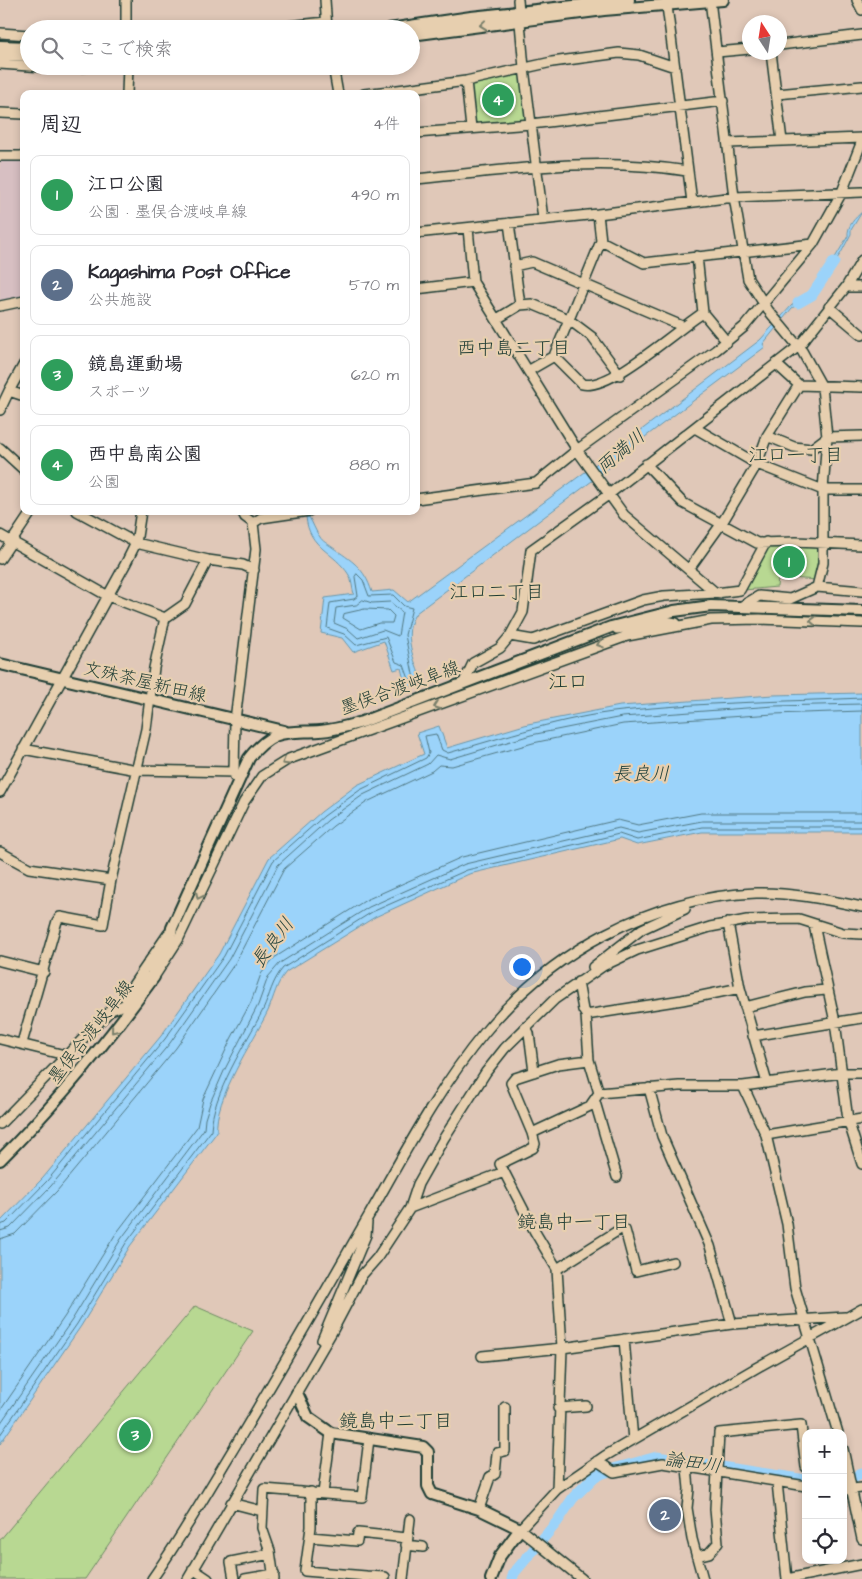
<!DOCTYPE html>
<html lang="ja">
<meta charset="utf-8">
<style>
:root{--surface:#fff;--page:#f7f7f7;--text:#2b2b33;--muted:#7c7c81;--line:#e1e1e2;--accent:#db2777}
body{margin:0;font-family:"Architects Daughter","Klee One",sans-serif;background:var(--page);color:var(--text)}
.controls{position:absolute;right:15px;bottom:15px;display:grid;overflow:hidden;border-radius:10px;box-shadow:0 2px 8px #0003}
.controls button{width:45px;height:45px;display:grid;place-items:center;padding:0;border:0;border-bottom:1px solid var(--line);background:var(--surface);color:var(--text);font:25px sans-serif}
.compass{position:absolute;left:742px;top:15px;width:45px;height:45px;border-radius:50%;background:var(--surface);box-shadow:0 2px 8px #0003;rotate:348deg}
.you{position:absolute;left:521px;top:966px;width:18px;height:18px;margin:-12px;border:4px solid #fff;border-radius:50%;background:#1a73e8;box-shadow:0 0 0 8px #1a73e833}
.badge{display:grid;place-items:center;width:32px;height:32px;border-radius:50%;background:var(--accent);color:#fff;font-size:16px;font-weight:700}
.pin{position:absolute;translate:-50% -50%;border:2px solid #fff;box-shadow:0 1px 5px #0006}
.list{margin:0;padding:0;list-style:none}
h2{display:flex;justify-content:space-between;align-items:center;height:65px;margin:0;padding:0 20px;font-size:21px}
h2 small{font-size:16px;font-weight:400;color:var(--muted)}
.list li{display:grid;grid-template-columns:32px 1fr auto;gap:15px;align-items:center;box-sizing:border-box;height:80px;margin:0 10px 10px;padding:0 10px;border:1px solid var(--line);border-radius:10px}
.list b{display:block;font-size:19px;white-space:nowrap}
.list p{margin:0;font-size:16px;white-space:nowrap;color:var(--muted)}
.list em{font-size:16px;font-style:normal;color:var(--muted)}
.icon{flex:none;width:28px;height:28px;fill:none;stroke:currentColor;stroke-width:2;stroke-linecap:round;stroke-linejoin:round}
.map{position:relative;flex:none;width:862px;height:1579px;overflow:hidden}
.search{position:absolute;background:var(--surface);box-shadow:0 2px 8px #0003;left:20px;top:20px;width:400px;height:55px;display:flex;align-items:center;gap:12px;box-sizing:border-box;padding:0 18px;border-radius:28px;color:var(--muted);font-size:19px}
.panel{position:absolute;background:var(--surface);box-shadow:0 2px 8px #0003;left:20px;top:90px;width:400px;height:425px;border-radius:10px}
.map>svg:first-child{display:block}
</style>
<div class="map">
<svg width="862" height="1579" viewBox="0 0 862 1579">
<rect width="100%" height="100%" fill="#e0c8b8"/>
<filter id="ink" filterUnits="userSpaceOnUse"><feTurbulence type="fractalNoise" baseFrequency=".02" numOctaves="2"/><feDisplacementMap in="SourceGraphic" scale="10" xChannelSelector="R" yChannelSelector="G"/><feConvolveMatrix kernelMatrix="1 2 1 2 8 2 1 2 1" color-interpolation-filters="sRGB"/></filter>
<g filter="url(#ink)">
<path fill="#d7bfc2" d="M0,159L24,160V298L0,303Z"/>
<path fill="#b8d892" stroke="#6c8a63" d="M524,73L528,121L472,126L468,80Z
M768,546H821L817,580L778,577L777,587L744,590Z
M195,1306L253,1331L85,1579H0V1540Z"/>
<path fill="#9bd3fa" stroke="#6997ab" d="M862,212L851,230V234L841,253L810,298L792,308L763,344L765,347L621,455L604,472L416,613C401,634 415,661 422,682L406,688L401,668L394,670L384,641L353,652L342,638L321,633L325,598L354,594C352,588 352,580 349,575C334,551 309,549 306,517H309C313,523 315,531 320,537C322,541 328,544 332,547C352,561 364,567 372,592L394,590L408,602L615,450L760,340L792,305L806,296L830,266L848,236C847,226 855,218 862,212Z
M862,693V832H702L637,845L620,839L469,874L375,917L286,972C276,984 274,997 268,1011C254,1040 213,1100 217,1132L130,1246L81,1326L0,1444V1222L43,1178L161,1036L219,954L269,858L321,812L357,785L424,754L417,733L439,726L447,748L528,724L620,706L773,695Z"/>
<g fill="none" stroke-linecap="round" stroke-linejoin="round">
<path stroke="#517983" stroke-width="1" d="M357,574L363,580L369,596L393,595L404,606L412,608L405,635L414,679H409L404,665L396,662L386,637L356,645L344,634L327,628L330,603L354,599L358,596L355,577Z
M363,600L372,603L390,602L402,612L398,636L383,630L358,638L348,629L334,623L336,608L356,605Z
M365,609L388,610L394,616L392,623H379L361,629L343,618L344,614Z
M0,1225L6,1223L47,1181L165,1039L224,956L273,861L324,816L360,790L426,758L429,753L425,736L436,734L442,750L448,753C505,737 563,717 622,711C702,702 782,702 862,698
M0,1231L10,1228L51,1186L170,1043L229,959L278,865L328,820L363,795L428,764L436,755L450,759L531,735L622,717L774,706L862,704
M0,1239L15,1234L57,1191L176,1048L235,963L284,869L333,826L367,802L432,771L439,765L452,766L533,743L623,724L774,714L862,711
M0,1411L65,1316L115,1235L197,1127L203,1099L231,1039L251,1002L261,974L274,958L366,900L462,857L618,820L638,825L701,813H862
M0,1424L72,1320L121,1239L204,1129L205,1119L210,1103L224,1071L258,1005L268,977L280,963L369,907L465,864L619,828L638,833L702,821H862
M0,1435L77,1324L126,1243L211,1131C212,1094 246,1043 263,1010C270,995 272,981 283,968L372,912L467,870L619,834L637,840L702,827H862"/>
<path stroke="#9bd3fa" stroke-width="11" d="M798,303L812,295L834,262
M843,1484L862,1473
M512,1579L514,1573L557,1522L573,1498L595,1476L617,1468L657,1457L806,1480"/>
<g stroke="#1f3d34" stroke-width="12">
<path id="minor" d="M325,0L327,29
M518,0L524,68L543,219
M710,0L734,197L748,279L768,310L802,351L822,387L827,437L823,490V563L817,587
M857,0L862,10
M667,6L692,202
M126,29V0
M260,29L326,22
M0,33L29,35
M780,45L862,35
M717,52L750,49
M771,52L782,141
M0,64L29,66
M29,66L56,68L120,66
M333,66L338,94
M466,81L471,128
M127,94L128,66
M364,94L390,91
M390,94V91L466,81L552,62L619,53L639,55L675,67
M777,94L862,86
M0,113L24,114
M416,133L531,124L723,101
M728,143L862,138
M0,156H24
M416,179C507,170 597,156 687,171
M509,223L520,305
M468,228L473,282L577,450L624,515L716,593L740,590L766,542
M416,233L598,214L734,197L862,192
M601,241L644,263L813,244
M697,256L703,313L727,342
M514,266L532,262L682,326
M846,287H862
M416,289L473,282
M0,306L24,301
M829,307L862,335
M497,319L520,305L532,304L568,319L592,337L620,375
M554,356L582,384C610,391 676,330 703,313
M24,364L9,391L24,396
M776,364L799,385
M528,371L554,356L601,241L598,214
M0,410L9,391
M695,428L757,464L823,490H862
M767,436L794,447L811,449L827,437L862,436
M0,448L24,470
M646,464L683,503L757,543L796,542L862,545
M416,499L536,483L577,450L716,350L744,327L813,244L842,192L862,141
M77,511L136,543L208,560L243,565L254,570
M253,523L261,518L309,511
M0,535L108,596L165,618
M0,559L32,511
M689,569L722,523L757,464L767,436L799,385L862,387
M716,593L664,596L643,600L533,640L510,636L523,612L531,550L608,495L799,346L846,287L862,260
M742,606L759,596L790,599L817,587L862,591
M165,618L185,604L208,560
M617,629L665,621L676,623
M464,682L473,663L500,648L510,636
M23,749L137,770L234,772L235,777
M234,772L235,720L256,549L253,523L245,517L242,511
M0,792L126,563L136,543L141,511
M0,852L29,868L111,880
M728,923L740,988L767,1083
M814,925L835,1022L848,1120L862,1164
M0,961L44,972
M593,967L642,929L685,909
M125,997L168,934
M745,1007L805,992L826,990
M111,1010L124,1005L150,976L154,977L178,940L244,802L262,776L289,759L627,636L711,620L760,619L862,623
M586,1015L682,1000L740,988
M525,1027L529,1033L534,1072
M753,1036L862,1018
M0,1039L65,1055
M22,1043L57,921L60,917L103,925L111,880L146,729L154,668L165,618
M743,1086L766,1135L787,1224L795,1288L838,1433
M649,1088L662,1136L710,1246L732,1324
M599,1093L679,1086H743L842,1073H862
M595,1102L617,1177
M0,1124L113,1008
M532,1133L511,1083L515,1078L558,1064L589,1060
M766,1135L862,1119
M410,1208L504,1172
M557,1269L622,1228L625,1230L636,1271L673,1262
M624,1339L633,1440
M322,1340L366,1235L367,1222
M482,1356L562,1348L732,1324L845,1317
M558,1408L586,1406
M843,1449L862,1539
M597,1461L614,1472L663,1463L806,1486
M687,1468L689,1489L687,1508L692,1539L703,1579
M777,1482L787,1579
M557,1489L562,1348L557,1269L535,1232L500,1164L533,1148L535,1144L532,1133L590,1106L599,1093L589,1060L586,1015L583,1010L578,982
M843,1490L862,1488
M311,1492V1527L305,1571L366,1576V1579
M323,1493L331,1433
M231,1503L262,1511
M479,1509L490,1477L495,1474L497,1453L505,1451V1407
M310,1537L357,1541L358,1533L407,1538
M406,1545L423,1547
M697,1556L709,1553L718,1543L715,1509L719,1433L801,1425L806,1467
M193,1569L208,1579
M366,1576L385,1577
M152,1579C179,1541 202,1501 226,1461C272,1385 316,1308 360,1231C399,1164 435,1092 485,1032C552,951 650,897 756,893C791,892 828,900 862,907
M188,1579L333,1330L362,1275L377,1258L410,1208L418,1184L444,1138L486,1072L505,1048L555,999L603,966L637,950L710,927L747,920L799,919L843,933L862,934
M234,1579L231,1562L270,1554
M245,1579L274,1574
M274,1579L270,1551L262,1528L264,1489L362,1497L369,1439
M403,1579L410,1519
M582,1579L520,1529L557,1489L605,1456L756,1368L862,1309
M787,1579L862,1564"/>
</g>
<g stroke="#1f3d34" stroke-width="14">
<path id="major" d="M389,29L471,17L629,0
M411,35L604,10L723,0
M0,46L29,47
M0,55L29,56
M0,664L284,731
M0,1160C57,1103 107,1042 154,977L152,970L170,939L172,928L249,758C273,728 285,733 320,731C335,730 348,726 362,722L611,627L674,611L711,606L862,611
M297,1393L308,1417L331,1433L423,1447L428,1452V1486L432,1494L479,1509L520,1529L500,1556L491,1579"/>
</g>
<use href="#minor" stroke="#e7cfaf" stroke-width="9"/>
<use href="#major" stroke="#e7cfaf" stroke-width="10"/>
</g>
<defs><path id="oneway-chevron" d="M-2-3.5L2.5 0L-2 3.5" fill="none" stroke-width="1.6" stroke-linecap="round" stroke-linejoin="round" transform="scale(1.25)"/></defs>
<g stroke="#797f6b">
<use href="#oneway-chevron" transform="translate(483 25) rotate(174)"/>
<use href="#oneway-chevron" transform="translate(813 621) rotate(-178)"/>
<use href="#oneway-chevron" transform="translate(600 644) rotate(161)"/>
<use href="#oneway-chevron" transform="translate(437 706) rotate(160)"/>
<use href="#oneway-chevron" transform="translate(285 762) rotate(150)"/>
<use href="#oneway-chevron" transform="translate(199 896) rotate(116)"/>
<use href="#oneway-chevron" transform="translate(114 1030) rotate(129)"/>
</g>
</g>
<g text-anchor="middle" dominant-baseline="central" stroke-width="4.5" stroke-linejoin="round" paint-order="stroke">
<g font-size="18" fill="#1f3d34" stroke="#e7cfaf">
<text transform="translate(145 682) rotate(13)">文殊茶屋新田線</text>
<text transform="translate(400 688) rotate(-20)">墨俣合渡岐阜線</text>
<text transform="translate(91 1032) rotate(-52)">墨俣合渡岐阜線</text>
</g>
<g font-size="19" fill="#1f3d34" stroke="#e7cfaf">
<text x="514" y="348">西中島二丁目</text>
<text x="796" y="455">江口一丁目</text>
<text x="497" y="592">江口二丁目</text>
<text x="574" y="1222">鏡島中一丁目</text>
<text x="396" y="1421">鏡島中二丁目</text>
</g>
<g font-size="19" font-style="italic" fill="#25443e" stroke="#e7cfaf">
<text transform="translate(621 452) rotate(-40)">両満川</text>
<text x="641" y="774">長良川</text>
<text transform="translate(273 943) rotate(-53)">長良川</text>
<text transform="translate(693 1463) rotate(8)">論田川</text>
</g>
<g font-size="20" fill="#1f3d34" stroke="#e7cfaf">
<text x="568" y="682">江口</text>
</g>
</g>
</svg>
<div class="controls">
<button>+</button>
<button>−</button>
<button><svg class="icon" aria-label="locate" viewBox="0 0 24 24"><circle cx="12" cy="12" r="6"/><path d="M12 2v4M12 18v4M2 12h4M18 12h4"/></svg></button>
</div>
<svg class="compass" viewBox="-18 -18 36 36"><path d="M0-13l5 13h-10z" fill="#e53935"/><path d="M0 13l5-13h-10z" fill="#7c7c81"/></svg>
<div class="you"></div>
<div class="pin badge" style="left:789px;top:562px;background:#2e9e5b">1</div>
<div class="pin badge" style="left:665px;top:1515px;background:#5c6f8a">2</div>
<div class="pin badge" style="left:135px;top:1435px;background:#2e9e5b">3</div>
<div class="pin badge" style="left:498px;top:100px;background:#2e9e5b">4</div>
<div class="search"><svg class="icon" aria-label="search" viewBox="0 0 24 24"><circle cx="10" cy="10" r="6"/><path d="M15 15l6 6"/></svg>ここで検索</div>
<section class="panel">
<h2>周辺<small>4件</small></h2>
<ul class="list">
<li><span class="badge" style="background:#2e9e5b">1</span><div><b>江口公園</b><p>公園 · 墨俣合渡岐阜線</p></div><em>490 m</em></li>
<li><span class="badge" style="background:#5c6f8a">2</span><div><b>Kagashima Post Office</b><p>公共施設</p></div><em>570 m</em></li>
<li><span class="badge" style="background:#2e9e5b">3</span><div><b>鏡島運動場</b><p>スポーツ</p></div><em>620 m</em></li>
<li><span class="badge" style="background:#2e9e5b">4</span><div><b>西中島南公園</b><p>公園</p></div><em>880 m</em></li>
</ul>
</section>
</div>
